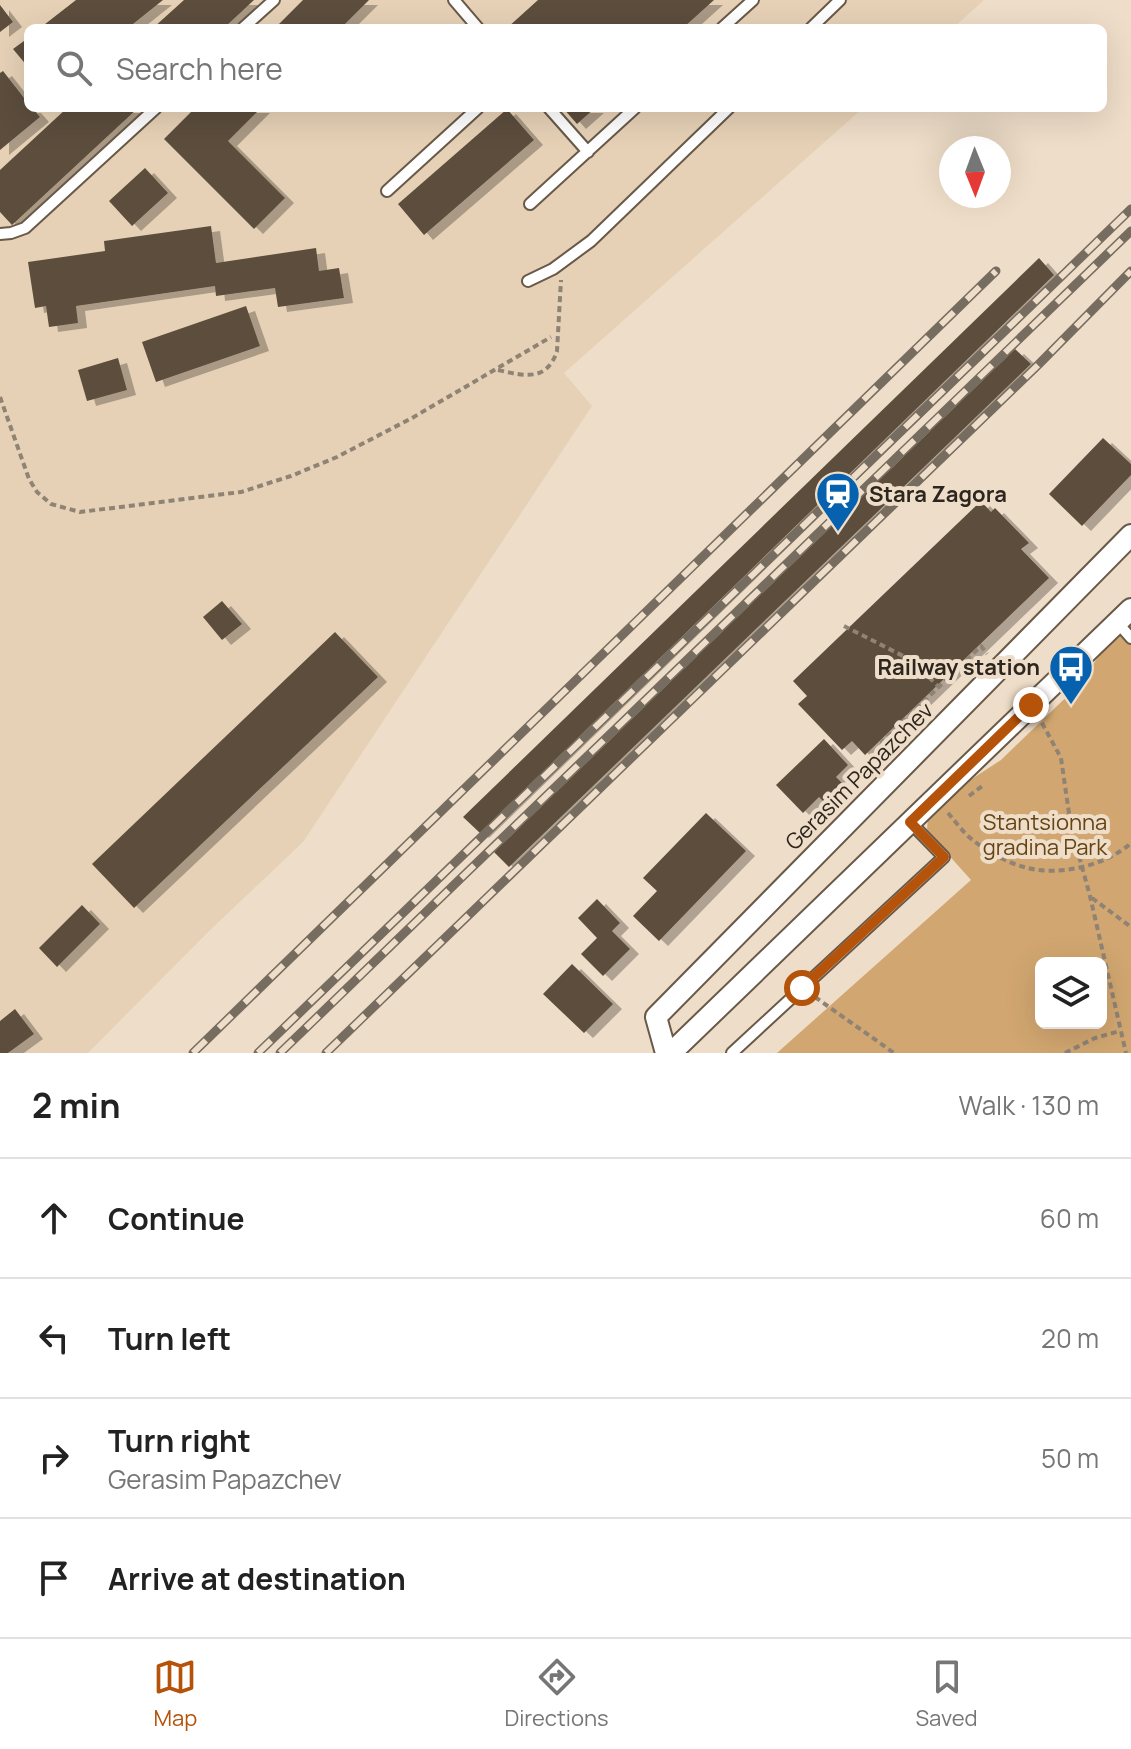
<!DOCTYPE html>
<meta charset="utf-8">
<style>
:root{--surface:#fff;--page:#f6f6f6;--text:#222;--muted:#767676;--line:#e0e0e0;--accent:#b45309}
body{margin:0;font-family:Manrope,sans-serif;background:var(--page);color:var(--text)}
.controls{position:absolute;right:24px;bottom:24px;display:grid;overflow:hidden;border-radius:12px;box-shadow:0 8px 32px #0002}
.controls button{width:72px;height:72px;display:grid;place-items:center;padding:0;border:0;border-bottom:2px solid var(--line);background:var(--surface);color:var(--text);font:40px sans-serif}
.compass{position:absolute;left:939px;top:136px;width:72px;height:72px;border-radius:50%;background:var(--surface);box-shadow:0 8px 32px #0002;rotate:179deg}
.stop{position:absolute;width:24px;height:24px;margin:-18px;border:6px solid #b45309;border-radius:50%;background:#fff}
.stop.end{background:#b45309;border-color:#fff;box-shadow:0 2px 8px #0008}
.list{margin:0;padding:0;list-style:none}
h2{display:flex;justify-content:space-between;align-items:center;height:104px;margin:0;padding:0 32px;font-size:34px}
h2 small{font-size:26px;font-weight:400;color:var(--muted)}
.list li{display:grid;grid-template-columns:52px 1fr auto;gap:24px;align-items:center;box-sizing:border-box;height:120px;padding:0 32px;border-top:2px solid var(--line)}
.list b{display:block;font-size:30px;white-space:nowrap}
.list p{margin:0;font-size:26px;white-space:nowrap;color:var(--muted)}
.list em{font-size:26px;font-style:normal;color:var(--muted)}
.icon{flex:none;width:44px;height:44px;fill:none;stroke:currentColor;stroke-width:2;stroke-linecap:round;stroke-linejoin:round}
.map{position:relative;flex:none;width:1131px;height:1053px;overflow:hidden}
.search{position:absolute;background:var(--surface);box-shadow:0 8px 32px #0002;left:24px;right:24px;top:24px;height:88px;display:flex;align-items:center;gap:20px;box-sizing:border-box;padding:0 28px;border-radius:12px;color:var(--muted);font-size:30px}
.sheet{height:584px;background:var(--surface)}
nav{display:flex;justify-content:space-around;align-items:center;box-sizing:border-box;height:112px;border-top:2px solid var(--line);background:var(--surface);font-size:22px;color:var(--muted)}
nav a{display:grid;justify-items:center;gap:4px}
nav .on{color:var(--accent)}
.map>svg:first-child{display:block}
</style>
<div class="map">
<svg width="1131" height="1053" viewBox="0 0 1131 1053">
<defs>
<filter id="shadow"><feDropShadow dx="9" dy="5" stdDeviation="0" flood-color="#0004"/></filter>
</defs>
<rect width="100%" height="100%" fill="#eeddc8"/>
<path fill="#e6d1b6" d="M0,0H984L953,28H28V108H863L564,373L592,406L303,842L209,931L88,1053H0Z"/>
<path fill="#d1a670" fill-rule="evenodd" d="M1131,623V1053H777L971,880L929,833L927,829L928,818L964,784L1001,760L1083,681L1101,652ZM1041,963H1101V1023H1041Z"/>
<path fill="#5c4e3c" filter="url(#shadow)" d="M76,0H163L128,28H40Z
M184,0H254L224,28H153Z
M303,0H369L341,28H275Z
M538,0H714L683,28H507Z
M0,5L13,22L0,32Z
M28,38V67L13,49Z
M3,71L28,103V108H32L40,117L0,150V73Z
M67,108H138L12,225L0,212V170Z
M195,108H261L228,141L285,198L254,229L164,139Z
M563,108H595L577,124Z
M507,109L534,140L424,235L398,204Z
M145,168L168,193L132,226L109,201Z
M211,226L216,263L316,248L319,271L339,268L344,298L278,307L275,288L216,296L215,286L76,306L78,323L49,327L46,306L35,308L28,262L105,251L104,241Z
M1039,258L1054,275L480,833L463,817Z
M246,306L260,346L156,382L142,342Z
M1015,349L1031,364L509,867L494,852Z
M118,358L127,390L87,401L78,370Z
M1103,438L1131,464V475L1082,526L1049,494Z
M981,501L991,512L995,508L1029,543L1021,549L1049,578L865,755L852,741L842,750L798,704L807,696L793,681Z
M222,601L242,624L222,640L203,617Z
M335,632L378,677L134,908L92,864Z
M824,739L848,765L836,777L844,785L825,803L819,797L803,813L776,785Z
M706,813L746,851L659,941L633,916L657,891L643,878Z
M597,899L620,923L612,931L630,949L603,976L581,954L597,938L578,918Z
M82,905L100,924L57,967L39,948Z
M572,964L613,1004L584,1033L543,994Z
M15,1009L34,1034L8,1053H0V1021Z"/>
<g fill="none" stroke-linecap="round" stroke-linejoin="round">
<g stroke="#685948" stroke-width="14">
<path id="lane" d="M454,0L478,28
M243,28L274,0
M722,28L753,0
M811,28L840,0
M549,108L588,152
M387,191L478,108
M530,204L635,108
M0,234L11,233L25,228L156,108
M528,281L553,269L591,241L729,108
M1117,622L1131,638
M732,1053L944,857L910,822"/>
</g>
<g stroke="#685948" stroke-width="24">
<path id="street" d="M666,1053L656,1017L1131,535
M671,1053L1131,609"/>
</g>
<path stroke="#8e8374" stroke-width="4" stroke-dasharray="6 4" stroke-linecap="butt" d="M498,370C524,376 547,382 557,351L561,280
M0,397L29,479L37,492L51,504L80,512L241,492L291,476L337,457L412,418L551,337
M844,626L911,660L939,687
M1042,723L1061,758L1071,827L1090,896L1126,1053
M891,751L882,742L981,646L987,654
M969,796L985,784
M948,813C956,822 964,834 974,841C988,852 1006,862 1024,867C1056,877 1106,866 1131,843
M1092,898L1131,927
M815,997L894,1053
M1065,1053L1095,1038L1120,1031"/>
<use href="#lane" stroke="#fff" stroke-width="10"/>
<use href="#street" stroke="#fff" stroke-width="20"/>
<g stroke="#766c5f" stroke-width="9">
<path id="rail" d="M193,1053L996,271
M258,1053L1131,209
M280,1053L1131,231
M326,1053L1038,365L1131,271"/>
</g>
<use href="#rail" stroke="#eeddc8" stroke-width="6" stroke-dasharray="18" stroke-linecap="butt"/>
</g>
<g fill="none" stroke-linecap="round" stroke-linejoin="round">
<path stroke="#b45309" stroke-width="10" d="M802,988L944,857L910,822L1031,705"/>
</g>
<defs>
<g id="station-pin" transform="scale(2.3)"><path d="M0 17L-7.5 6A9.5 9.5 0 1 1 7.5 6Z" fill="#0661ae" stroke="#eeddc8"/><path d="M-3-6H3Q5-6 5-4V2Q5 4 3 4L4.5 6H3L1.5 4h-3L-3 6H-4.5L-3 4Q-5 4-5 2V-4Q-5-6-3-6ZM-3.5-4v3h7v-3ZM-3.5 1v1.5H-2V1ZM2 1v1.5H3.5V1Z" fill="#fff"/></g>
<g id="bus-pin" transform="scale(2.3)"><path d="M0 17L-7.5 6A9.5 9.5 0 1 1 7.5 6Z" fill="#0661ae" stroke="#eeddc8"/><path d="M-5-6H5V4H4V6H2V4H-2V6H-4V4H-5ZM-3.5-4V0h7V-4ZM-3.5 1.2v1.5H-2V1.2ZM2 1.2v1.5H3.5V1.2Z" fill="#fff"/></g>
</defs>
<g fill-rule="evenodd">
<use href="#station-pin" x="838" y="494"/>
<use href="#bus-pin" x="1071" y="667"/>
</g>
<g text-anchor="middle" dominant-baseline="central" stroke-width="8" stroke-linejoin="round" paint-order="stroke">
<g font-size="22" font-weight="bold" fill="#2c261e" stroke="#eeddc8" text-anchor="start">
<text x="869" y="494">Stara Zagora</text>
<text x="1040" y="667" text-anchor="end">Railway station</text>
</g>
<g font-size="22" fill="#2c261e" stroke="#eeddc8">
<text transform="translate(859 776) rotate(-45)">Gerasim Papazchev</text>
</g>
<g font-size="22" fill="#654414" stroke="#eeddc8">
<text x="1045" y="822">Stantsionna<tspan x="1045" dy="25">gradina Park</tspan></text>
</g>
</g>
</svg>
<div class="controls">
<button><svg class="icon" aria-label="layers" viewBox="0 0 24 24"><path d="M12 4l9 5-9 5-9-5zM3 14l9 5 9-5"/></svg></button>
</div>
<svg class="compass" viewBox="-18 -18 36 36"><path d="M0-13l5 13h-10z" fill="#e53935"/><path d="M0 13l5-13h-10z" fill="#767676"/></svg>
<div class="stop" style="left:802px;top:988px"></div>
<div class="stop end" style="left:1031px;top:705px"></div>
<div class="search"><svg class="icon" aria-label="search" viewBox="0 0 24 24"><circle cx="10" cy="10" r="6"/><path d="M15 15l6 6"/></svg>Search here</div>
</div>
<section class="sheet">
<h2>2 min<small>Walk · 130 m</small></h2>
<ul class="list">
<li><svg class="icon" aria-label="ahead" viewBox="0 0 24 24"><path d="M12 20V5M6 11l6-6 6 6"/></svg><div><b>Continue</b></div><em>60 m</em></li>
<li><svg class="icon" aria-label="left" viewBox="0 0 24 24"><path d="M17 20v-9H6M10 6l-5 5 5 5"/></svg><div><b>Turn left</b></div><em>20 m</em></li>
<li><svg class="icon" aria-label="right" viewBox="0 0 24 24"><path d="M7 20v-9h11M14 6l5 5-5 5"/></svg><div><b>Turn right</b><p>Gerasim Papazchev</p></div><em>50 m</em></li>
<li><svg class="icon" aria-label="arrive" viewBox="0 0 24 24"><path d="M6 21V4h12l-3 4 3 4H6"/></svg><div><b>Arrive at destination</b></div></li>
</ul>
</section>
<nav>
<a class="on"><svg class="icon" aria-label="map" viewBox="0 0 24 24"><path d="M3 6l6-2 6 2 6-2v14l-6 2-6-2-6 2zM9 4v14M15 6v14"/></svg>Map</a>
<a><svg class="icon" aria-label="directions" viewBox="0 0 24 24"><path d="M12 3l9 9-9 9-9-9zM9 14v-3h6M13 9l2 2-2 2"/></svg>Directions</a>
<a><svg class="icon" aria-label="saved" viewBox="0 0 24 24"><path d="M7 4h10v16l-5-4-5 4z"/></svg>Saved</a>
</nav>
